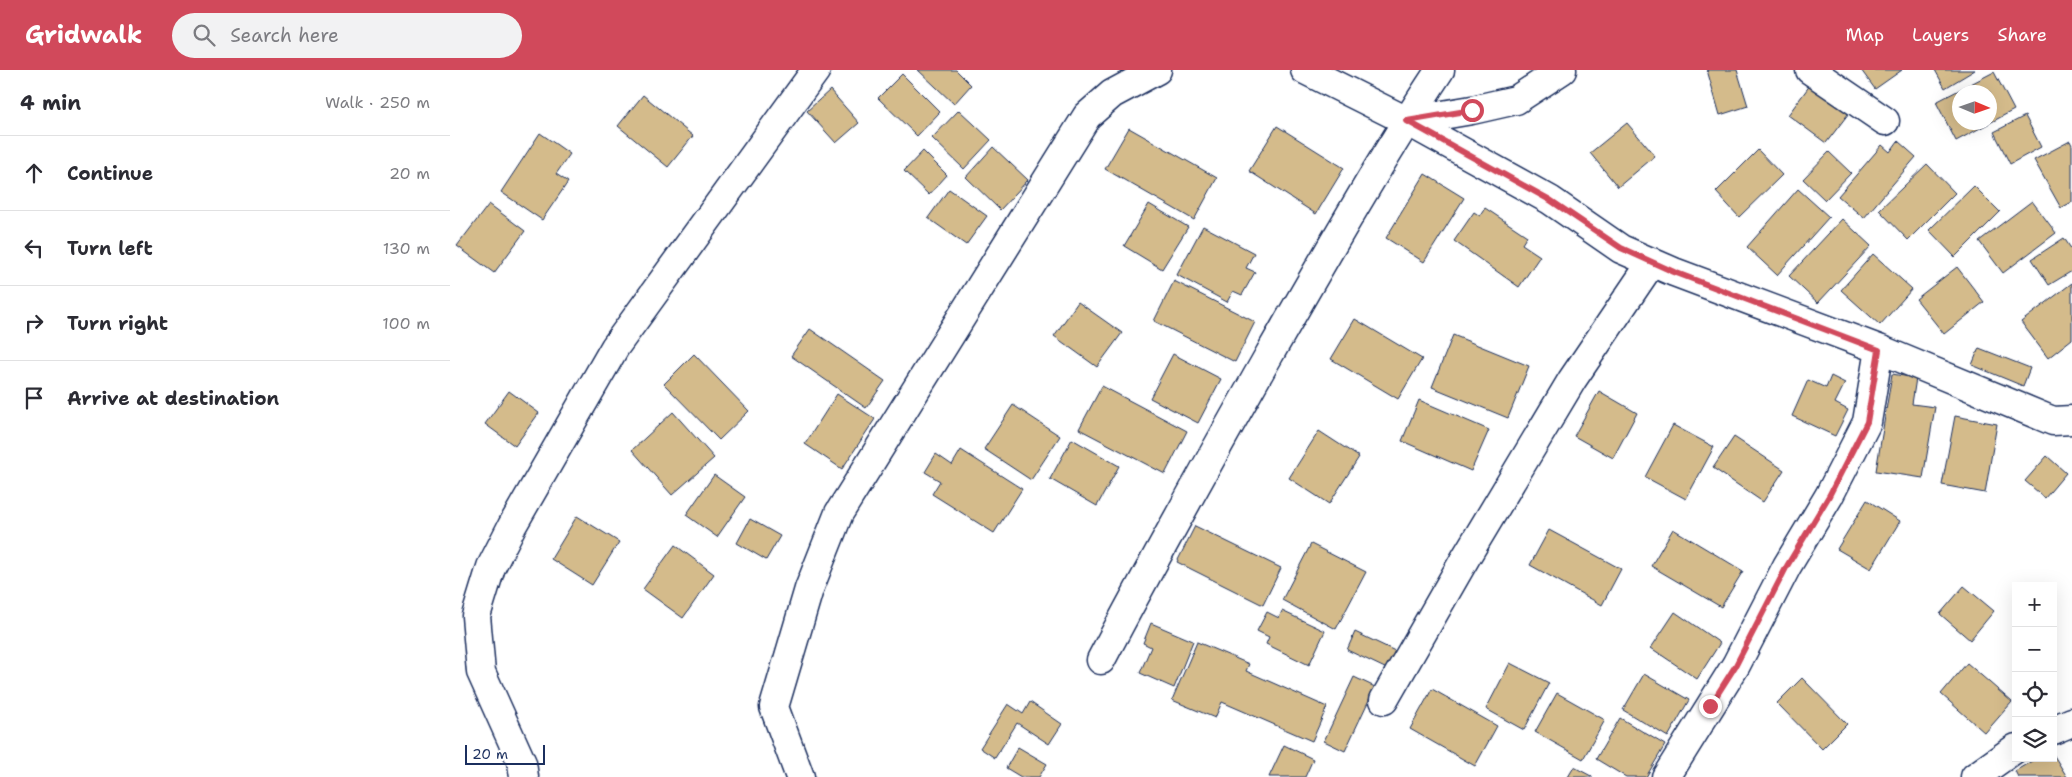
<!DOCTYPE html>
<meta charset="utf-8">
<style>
:root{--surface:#fff;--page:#f2f2f3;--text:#2b2b33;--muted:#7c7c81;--line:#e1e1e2;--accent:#d1495b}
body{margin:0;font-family:"Shantell Sans",sans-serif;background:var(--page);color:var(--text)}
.controls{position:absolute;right:15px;bottom:15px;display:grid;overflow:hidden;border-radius:0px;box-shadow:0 5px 20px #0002}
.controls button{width:45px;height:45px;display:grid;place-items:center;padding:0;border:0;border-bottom:1px solid var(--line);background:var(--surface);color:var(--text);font:25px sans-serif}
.compass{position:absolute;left:1502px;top:15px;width:45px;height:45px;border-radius:50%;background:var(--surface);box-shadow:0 5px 20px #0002;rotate:92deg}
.scale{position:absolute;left:15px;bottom:12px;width:80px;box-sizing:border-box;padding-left:5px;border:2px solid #1b2f5e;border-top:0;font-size:14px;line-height:18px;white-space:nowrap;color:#1b2f5e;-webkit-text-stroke:4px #fff;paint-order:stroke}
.stop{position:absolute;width:15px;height:15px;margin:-11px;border:4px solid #d1495b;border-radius:50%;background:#fff}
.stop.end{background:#d1495b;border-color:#fff;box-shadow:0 1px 5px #0008}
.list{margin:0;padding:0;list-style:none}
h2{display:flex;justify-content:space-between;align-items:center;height:65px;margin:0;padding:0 20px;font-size:21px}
h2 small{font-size:16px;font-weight:400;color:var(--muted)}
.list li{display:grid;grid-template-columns:32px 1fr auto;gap:15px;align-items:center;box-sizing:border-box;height:75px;padding:0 20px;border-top:1px solid var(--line)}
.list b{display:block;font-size:19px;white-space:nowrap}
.list em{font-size:16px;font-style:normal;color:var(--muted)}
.icon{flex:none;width:28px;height:28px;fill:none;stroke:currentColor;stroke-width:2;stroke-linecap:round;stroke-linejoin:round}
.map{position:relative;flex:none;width:1622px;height:707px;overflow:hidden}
header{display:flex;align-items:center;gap:30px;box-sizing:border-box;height:70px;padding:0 25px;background:var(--accent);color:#fff}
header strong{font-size:24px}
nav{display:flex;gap:28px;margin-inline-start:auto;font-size:18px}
.search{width:350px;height:45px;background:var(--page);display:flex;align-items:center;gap:12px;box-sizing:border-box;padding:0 18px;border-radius:28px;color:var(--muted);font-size:19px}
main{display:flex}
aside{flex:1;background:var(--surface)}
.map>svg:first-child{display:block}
</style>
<header>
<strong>Gridwalk</strong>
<div class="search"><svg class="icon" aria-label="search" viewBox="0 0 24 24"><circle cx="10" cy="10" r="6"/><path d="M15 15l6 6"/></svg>Search here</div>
<nav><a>Map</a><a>Layers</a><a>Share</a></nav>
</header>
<main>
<aside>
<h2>4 min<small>Walk · 250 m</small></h2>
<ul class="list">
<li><svg class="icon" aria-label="ahead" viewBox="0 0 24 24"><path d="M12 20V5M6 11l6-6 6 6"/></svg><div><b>Continue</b></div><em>20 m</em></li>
<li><svg class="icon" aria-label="left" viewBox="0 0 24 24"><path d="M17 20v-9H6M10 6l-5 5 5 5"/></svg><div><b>Turn left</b></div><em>130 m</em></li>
<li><svg class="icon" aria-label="right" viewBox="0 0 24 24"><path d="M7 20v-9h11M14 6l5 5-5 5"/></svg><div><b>Turn right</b></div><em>100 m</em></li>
<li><svg class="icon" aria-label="arrive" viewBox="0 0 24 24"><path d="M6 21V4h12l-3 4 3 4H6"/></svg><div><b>Arrive at destination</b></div></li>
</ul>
</aside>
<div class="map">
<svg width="1622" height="707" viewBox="0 0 1622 707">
<rect width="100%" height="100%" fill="#fff"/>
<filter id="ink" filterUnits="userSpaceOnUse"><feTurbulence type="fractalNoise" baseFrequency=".02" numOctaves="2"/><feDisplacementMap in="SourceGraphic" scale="10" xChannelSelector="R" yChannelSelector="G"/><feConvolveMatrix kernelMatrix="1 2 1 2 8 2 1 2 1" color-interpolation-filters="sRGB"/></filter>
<g filter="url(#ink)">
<path fill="#d4bb8b" stroke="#1b2f5e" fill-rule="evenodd" d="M468,0H506L521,15L504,34Z
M1257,0H1287L1298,36L1270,45Z
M1411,0H1452L1425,19Z
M1485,0H1525L1495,18Z
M1544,2L1564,40L1506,71L1486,32ZM1510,22H1540V52H1510Z
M452,4L490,42L467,66L428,28Z
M1363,11L1402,39L1376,73L1338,45Z
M380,20L409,53L386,73L357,41Z
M193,25L243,66L218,97L168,56Z
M509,40L541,70L514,99L482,68Z
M1575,46L1591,77L1560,94L1544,62Z
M1177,53L1205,86L1168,117L1140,83Z
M827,56L894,98L866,144L799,101Z
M679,58L767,108L744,150L655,99Z
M90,63L120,84L106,104L118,112L92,150L51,122Z
M1448,71L1466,87L1414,148L1388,126L1432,75L1440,82Z
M1620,71L1622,75V132L1611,138L1584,90Z
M543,77L578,110L550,140L516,107Z
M1308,80L1332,105L1289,147L1266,122Z
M473,81L497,105L479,125L454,101Z
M1379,82L1401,103L1375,130L1353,109Z
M1477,94L1505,123L1458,170L1429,140Z
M975,104L1014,128L974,192L936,168Z
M1524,116L1550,142L1505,187L1479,160Z
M499,119L537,146L516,175L478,148Z
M1348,119L1379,147L1327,205L1297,177Z
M1582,131L1606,163L1553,203L1529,171Z
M39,134L75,161L44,203L7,176Z
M699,134L738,157L712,199L674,176Z
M1035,138L1077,166L1072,174L1090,186L1069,217L1004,171L1024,142L1030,146Z
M1392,149L1421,176L1368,233L1339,206Z
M753,156L804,183L796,198L805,202L792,225L783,221L777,232L727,205Z
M1614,168L1622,180V201L1599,215L1582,189Z
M1423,184L1462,219L1430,255L1391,220Z
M1507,197L1534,232L1494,264L1466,229Z
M724,211L805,252L785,292L704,251Z
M1622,213V269L1598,288L1571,252Z
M628,232L672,263L647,297L604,266Z
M905,249L972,289L948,329L881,289Z
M360,259L435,311L416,338L341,286Z
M1003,265L1079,296L1058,348L982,317Z
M1529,278L1580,298L1573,316L1522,295Z
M244,284L299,341L269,370L214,314Z
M723,284L771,309L748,353L700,328Z
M1442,304L1466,308L1462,334L1485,337L1473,408L1426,401Z
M1381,306L1395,313L1385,333L1398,340L1385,366L1342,346L1358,310L1376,318Z
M652,316L737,361L715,404L629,359Z
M59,321L89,343L65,376L35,354Z
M1149,321L1187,343L1163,388L1124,366Z
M387,324L425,349L392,399L355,374Z
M969,330L1039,360L1021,401L952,371Z
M563,335L610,366L581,410L534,379Z
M223,342L264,388L222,425L182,380Z
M1505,346L1547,354L1535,423L1492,415Z
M1223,355L1264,377L1236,429L1195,407Z
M869,361L909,387L879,434L839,408Z
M1284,367L1334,400L1313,432L1263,398Z
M622,369L669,396L647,436L600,409Z
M511,380L572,419L544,463L482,424L490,411L475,402L486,384L502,395Z
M1597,386L1616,403L1595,428L1575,411Z
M264,405L295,427L267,467L236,445Z
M1417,430L1450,451L1421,499L1387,479Z
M127,446L169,472L142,515L101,489Z
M300,449L330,466L316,490L287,473Z
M745,456L831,498L813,535L727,492Z
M1223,459L1293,501L1271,537L1201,496Z
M1099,460L1171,499L1152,535L1080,495Z
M861,474L916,502L886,559L832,530Z
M225,475L264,504L233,548L193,519Z
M1514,516L1544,541L1520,570L1490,544Z
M832,541L875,561L859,595L816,574L819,567L807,561L817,542L829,548Z
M1225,542L1270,573L1247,609L1201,578Z
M701,553L743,571L724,618L690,603L701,577L693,573Z
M905,562L945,581L937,599L897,580Z
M747,572L799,594L796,601L877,637L862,671L772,632L765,648L722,630Z
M1060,593L1099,613L1074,660L1036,639Z
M1517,593L1562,632L1535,663L1491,624Z
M1194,604L1239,630L1218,667L1173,640Z
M904,607L925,617L895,681L874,671Z
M1352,608L1397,654L1372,679L1327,633Z
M982,619L1047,656L1025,696L960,659Z
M1107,623L1155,650L1133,689L1085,662Z
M580,632L612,654L599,674L567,653L545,688L530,678L558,634L573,644Z
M1170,648L1215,675L1196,707H1176L1146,689Z
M834,675L863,689L855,707H819Z
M568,677L597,694L589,707H571L556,698Z
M1603,684L1617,707H1568L1565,701L1587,688H1603Z
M1124,697L1143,707H1118Z"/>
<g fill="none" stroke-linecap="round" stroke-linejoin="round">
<g stroke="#1b2f5e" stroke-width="31">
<path id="minor" d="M855,0L957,51L1100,130L1171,179L1224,202L1429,279L1603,351L1622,350
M1360,0L1435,51
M957,51L1022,40L1066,30L1112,0
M651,590C705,487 762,386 819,285C874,189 929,92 990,0
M934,630L1016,487L1122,310L1202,192
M1603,660L1622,652
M74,707L72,693L31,602L26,546L41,497L62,456L165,277L366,0
M350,707L324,637L359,519L389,443L637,46L662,24L707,0
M1216,707L1286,595L1337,496L1379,426L1417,352L1429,279
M1525,707L1566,678"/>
</g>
<use href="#minor" stroke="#fff" stroke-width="28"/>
</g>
</g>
<g fill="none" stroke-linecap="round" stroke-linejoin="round" filter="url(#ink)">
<path stroke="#d1495b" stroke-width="6" d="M1022,40L957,51L1100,130L1171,178L1224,202L1429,280L1417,352L1379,426L1337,496L1286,595L1260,636"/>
</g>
</svg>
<div class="controls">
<button>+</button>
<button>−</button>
<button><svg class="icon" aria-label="locate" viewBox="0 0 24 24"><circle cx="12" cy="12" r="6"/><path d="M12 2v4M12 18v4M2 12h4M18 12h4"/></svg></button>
<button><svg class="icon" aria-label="layers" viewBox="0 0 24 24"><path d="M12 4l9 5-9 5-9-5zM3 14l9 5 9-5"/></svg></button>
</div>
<svg class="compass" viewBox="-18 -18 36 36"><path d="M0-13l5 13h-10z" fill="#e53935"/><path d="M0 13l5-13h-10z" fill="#7c7c81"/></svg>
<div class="scale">20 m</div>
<div class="stop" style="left:1022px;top:40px"></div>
<div class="stop end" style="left:1260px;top:636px"></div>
</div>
</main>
